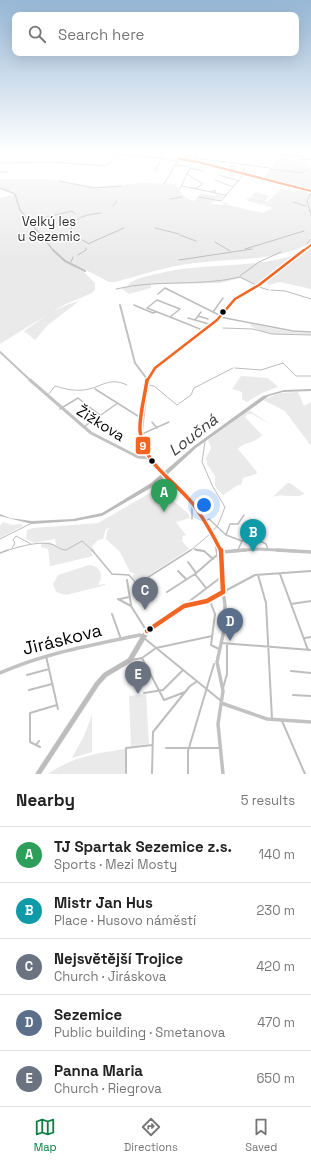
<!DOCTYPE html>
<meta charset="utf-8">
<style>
:root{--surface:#fff;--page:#f2f2f2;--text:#222;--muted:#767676;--line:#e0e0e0;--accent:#0b8043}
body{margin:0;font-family:"Space Grotesk",sans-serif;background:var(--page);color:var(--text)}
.you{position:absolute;left:204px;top:505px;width:14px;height:14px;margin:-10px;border:3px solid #fff;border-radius:50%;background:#1a73e8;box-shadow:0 0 0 6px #1a73e833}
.badge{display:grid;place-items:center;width:26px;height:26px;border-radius:50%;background:var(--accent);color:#fff;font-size:13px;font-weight:700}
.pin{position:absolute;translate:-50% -33px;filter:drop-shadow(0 1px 2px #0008)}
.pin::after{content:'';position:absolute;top:21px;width:14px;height:12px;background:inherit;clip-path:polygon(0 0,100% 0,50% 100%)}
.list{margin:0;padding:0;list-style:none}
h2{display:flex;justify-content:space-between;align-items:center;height:52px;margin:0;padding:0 16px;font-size:17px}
h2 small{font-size:13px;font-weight:400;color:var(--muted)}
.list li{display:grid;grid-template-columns:26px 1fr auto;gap:12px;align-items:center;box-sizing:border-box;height:56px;padding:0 16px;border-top:1px solid var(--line)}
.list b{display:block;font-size:15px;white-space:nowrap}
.list p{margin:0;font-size:13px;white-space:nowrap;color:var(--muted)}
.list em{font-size:13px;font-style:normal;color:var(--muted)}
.icon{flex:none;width:22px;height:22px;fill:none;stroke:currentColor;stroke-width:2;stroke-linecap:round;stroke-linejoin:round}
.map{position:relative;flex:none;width:311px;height:774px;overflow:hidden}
.search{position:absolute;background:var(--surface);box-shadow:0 4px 16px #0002;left:12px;right:12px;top:12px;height:44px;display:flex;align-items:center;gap:10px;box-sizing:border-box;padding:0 14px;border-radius:8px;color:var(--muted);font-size:15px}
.sheet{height:332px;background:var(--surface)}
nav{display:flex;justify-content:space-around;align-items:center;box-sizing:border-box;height:56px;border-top:1px solid var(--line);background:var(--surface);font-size:11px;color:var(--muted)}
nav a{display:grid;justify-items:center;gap:2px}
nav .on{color:var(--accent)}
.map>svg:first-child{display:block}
</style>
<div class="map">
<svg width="311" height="774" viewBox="0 0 311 774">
<rect width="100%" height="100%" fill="#fff"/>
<path fill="#eaeaea" d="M280,156L292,161L308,163L311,168L309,166L310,169L303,173L271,168Z
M270,169L306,174L311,170V242L309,244C272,262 234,258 195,263C167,266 142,275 115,282H109L78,266L76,268L85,273L95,283V290L92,293L66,304L52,312L69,304L79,301L48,325L35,340L24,331L47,315L0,344V198L16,194L0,188V179H47L97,187L142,183L176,184C181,192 183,198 194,201L201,193L214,196L217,194L224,196L220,200L199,197L215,200L211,204L223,205L224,203L221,202L228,203L227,205L263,213L273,208L264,205L266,203L262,205L246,200L250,197L260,199L251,196L256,192L270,196L265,200L267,202L281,189L294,192L302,187L293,184L292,186L283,184L285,182L264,177Z
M311,248V289L280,282L269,285L267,283L269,280Z
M298,254L256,286L240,278L220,283L151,284V288L129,294L121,288L130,285H127C134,279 143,277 152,275C201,261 252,270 298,254Z
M252,324L292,332L311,333V335C292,334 265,338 250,325Z
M241,376L268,378L278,387L262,393L247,402L242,399V392L232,389Z
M298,392L304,406L311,402V446L285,411L263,400L279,393Z
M249,410L270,424L252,414H247L245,417L262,435C255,444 244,441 238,449L257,472L256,474L243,478L241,485H238L223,495L215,486V476L207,464L206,458L211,448L208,440Z
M287,483H290L305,494C294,499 284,493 273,497Z
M159,488L160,490L189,514L190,518L176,522L186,535L183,536L182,541L189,549L140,581L134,580L132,576L135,574L130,572L120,552L106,539L107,531L110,528L106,529L103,539L98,540L92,546L95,551L91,552L93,556L51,566H50L48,549L41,547V543L49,542L56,545L55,539L34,543L26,539L27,530L33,528L98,523Z
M3,522L12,525L21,524L23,526L0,538V526Z
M89,565C101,566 104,576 98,585L105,584L106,585L66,595L56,592L53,584L58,575Z
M146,694L149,744L131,746L129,696Z
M92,715V752L72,758L84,736Z
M125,749V774H48C72,757 97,753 125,749Z"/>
<path fill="#bcbcbc" d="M311,389V391L283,392L269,396L196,448L156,485L102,516L75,521L32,524L0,516V514L10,518L32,521L73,519L102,513L151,483L194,446L263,396L284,390Z"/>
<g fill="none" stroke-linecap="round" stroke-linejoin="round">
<path stroke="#bcbcbc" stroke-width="1" d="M93,152L118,154
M197,152L195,158L269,168
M0,163L52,162L106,166L120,154L158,158
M270,169L302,173L311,169
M157,172L155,170L162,158
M59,181L94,188L121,186
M311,193L307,201L311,215
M170,199L182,197
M293,202L306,206
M113,206L117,201
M34,220L72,211L75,214
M155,228L179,234
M180,235L196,241
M215,242L230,251
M90,243L124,228
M90,244L70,234C72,216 86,215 101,213
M307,244L311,239
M245,249L304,231
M78,255L86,250V248
M179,260L252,249
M71,262L73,257
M240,276L259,262L281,252
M259,287L269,290
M116,289C157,279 199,287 240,277L256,285
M271,290L285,291L311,299
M223,328L253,329L272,334L311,335
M235,368L261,370L283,363L296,376H311
M148,385L154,386L177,405L191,395L194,388L233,368
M48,395L55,386C65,389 73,391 84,390C101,388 109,376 127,385
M205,442L202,462L213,487L225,507L218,525L212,532
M0,539L32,523
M12,548L15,543L13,540L16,536L31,544
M5,551C19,547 37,541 51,544C57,546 60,550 66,550L82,541L93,551
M190,551L210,534"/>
<path stroke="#bcbcbc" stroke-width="1.5" d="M92,550L112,574L129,575L135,582L139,583L191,550
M0,553L8,550"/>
<g stroke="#dbdbdb" stroke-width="2.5">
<path id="primary-far3" d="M303,251L311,245"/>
</g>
<g stroke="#dbdbdb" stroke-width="3.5">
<path id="primary-far2" d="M146,381L155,368L217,320L235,299L259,285L304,250"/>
</g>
<g stroke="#dbdbdb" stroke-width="4.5">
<path id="primary-far1" d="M147,380L140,438L149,458L197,509L221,551
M217,547L218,551"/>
</g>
<g stroke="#dbdbdb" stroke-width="5.5">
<path id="primary" d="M218,550L221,564
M38,774L97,684L105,675L130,660L147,631L153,626L184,606L207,601L223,592L221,550"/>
</g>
<path stroke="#bebebe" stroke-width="1" d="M272,152L302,157L310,153
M286,154L285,156L292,157L294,155
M158,158L178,161
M161,158L165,152
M300,160L311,159L306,156
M178,161L184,160
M175,165L187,166
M229,166L237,167
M190,168L203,171
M0,172H8
M242,173L245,168
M187,174L203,184L195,189
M219,175L239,181
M215,180L233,187
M164,184L183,152
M182,186L226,195
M180,189L193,161
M211,192L215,190V193
M199,197L221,201L244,174"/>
<path stroke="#bebebe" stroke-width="1.5" d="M158,294L165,288L221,316
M157,300L180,309L170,317L147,308Z
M134,305L153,313L156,312
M213,312L223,298
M198,316L201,312
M170,317L200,329
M220,317L293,331L311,332
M188,318L209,324
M195,320L198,316L208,319
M95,389L141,418
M60,409L78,398L100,415
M152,422L157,428
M85,426L118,403
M142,434L169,422
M157,501L161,489L170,480
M192,505V519
M206,521L209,519L226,535L230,524H238L244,515
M226,535L242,541L252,537L266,544L268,549
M194,549L204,551
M238,550L242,541"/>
<path stroke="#bebebe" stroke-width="2" d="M196,550L204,551L213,559
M188,562L196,573
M178,571L186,579
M195,574L206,588
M280,574L308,650
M258,575L266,603L272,719
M127,580L131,605
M225,591L255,575L311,571
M167,592L195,574L218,554
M118,599L131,606L146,630
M120,599L129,597
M210,601L215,614L211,645L219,649
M187,603L220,578
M291,604L311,601
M112,614L121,639
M144,638L220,700
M305,638L311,637
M221,643L311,650
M46,656L58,709
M142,658L164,700L185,692
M131,660L142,658L156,648L212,636
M291,671L311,673
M27,675L49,669
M223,688L227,674V644
M29,690L52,684
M144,693L163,690L182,671
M293,695L311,696
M282,721L305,774
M36,745L39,741
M40,747L30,742V713L57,705
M166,748H220
M126,773V748L152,745
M152,774L153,732L190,686L196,682
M188,774V751L214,664"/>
<path stroke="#c2c2c2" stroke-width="1.5" d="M179,159L198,162L311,191
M0,188L15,194L20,210L54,251"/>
<path stroke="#c2c2c2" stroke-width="2" d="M53,250L65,261L85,271
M120,305L135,363L147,379
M0,352L31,381"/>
<path stroke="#c2c2c2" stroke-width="3" d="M30,380L91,433L138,457L149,458
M233,551L258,549L295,551"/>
<path stroke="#c2c2c2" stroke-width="3.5" d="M277,550L311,552
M222,552L245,550
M223,592L225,605L224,630L217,662L223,691L218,724L223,774
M0,673C45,653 92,645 140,635L143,637
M221,703L267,719L311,722"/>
<use href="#primary-far3" stroke="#bdbdbd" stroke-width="2"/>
<use href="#primary-far2" stroke="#bdbdbd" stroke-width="2.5"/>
<use href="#primary-far1" stroke="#bdbdbd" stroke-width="3.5"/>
<use href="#primary" stroke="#bdbdbd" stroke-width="4.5"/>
<g stroke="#fff" stroke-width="4">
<path id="bus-1-far3" d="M179,159L198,162L311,191
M303,251L311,245"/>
</g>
<g stroke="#fff" stroke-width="5">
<path id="bus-1-far2" d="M147,381L155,368L217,320L235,299L259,285L304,250"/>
</g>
<g stroke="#fff" stroke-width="6">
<path id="bus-1-far1" d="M147,380C145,395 139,417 140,431C143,464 174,480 193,504C204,519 213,535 221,551"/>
</g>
<g stroke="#fff" stroke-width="8">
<path id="bus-1" d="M221,550L223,592
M147,631L184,606L207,601L223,592"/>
</g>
<use href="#bus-1-far3" stroke="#f26522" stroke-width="2"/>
<use href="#bus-1-far2" stroke="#f26522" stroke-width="2.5"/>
<use href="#bus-1-far1" stroke="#f26522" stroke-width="3.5"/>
<use href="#bus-1" stroke="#f26522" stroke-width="4.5"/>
</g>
<linearGradient id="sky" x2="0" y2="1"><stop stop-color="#96b7d6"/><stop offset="0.58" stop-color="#fff"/><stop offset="1" stop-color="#fff" stop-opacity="0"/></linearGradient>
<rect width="311" height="260" fill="url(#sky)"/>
<g fill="#000" stroke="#fff" stroke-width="1.5">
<circle cx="223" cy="312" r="3.5"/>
<circle cx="152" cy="461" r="3.5"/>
<circle cx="150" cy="629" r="3.5"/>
</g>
<g text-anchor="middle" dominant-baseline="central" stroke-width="3" stroke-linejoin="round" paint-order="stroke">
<g font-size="13" fill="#303030" stroke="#fff">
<text x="49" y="221">Velký les<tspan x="49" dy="15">u Sezemic</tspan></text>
</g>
<g font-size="15" fill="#000" stroke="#fff">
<text transform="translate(101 423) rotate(32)">Žižkova</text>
</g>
<g font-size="16" font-style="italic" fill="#414141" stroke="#fff">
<text transform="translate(193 435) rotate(-38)">Loučná</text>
</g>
<g font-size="18" fill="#000" stroke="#fff">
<text transform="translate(62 639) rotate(-14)">Jiráskova</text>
</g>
</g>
<rect stroke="#fff" stroke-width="1.5" x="135" y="436" width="16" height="19" rx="4" fill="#f26522"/>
<g font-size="11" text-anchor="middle" font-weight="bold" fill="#fff">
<text x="143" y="450">9</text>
</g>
</svg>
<div class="you"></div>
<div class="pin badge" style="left:164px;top:512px;background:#2e9e5b">A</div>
<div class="pin badge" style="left:253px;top:552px;background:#0f9aa8">B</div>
<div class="pin badge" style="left:145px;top:610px;background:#6b7280">C</div>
<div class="pin badge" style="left:230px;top:641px;background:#5c6f8a">D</div>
<div class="pin badge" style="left:138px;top:694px;background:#6b7280">E</div>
<div class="search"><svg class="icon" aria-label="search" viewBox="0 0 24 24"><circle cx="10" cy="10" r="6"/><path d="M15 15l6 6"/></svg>Search here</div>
</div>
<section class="sheet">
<h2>Nearby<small>5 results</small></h2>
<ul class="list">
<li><span class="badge" style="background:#2e9e5b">A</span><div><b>TJ Spartak Sezemice z.s.</b><p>Sports · Mezi Mosty</p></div><em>140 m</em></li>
<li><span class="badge" style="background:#0f9aa8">B</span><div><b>Mistr Jan Hus</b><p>Place · Husovo náměstí</p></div><em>230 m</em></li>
<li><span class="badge" style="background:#6b7280">C</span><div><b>Nejsvětější Trojice</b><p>Church · Jiráskova</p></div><em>420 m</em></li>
<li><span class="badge" style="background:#5c6f8a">D</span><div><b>Sezemice</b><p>Public building · Smetanova</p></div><em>470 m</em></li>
<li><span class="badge" style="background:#6b7280">E</span><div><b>Panna Maria</b><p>Church · Riegrova</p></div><em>650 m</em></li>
</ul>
</section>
<nav>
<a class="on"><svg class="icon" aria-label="map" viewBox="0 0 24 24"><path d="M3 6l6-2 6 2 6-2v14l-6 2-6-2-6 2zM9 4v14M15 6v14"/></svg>Map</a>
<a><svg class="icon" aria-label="directions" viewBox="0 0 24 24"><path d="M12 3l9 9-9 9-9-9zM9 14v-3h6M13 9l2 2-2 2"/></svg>Directions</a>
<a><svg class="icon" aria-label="saved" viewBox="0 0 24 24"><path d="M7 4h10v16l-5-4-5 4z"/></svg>Saved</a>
</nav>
